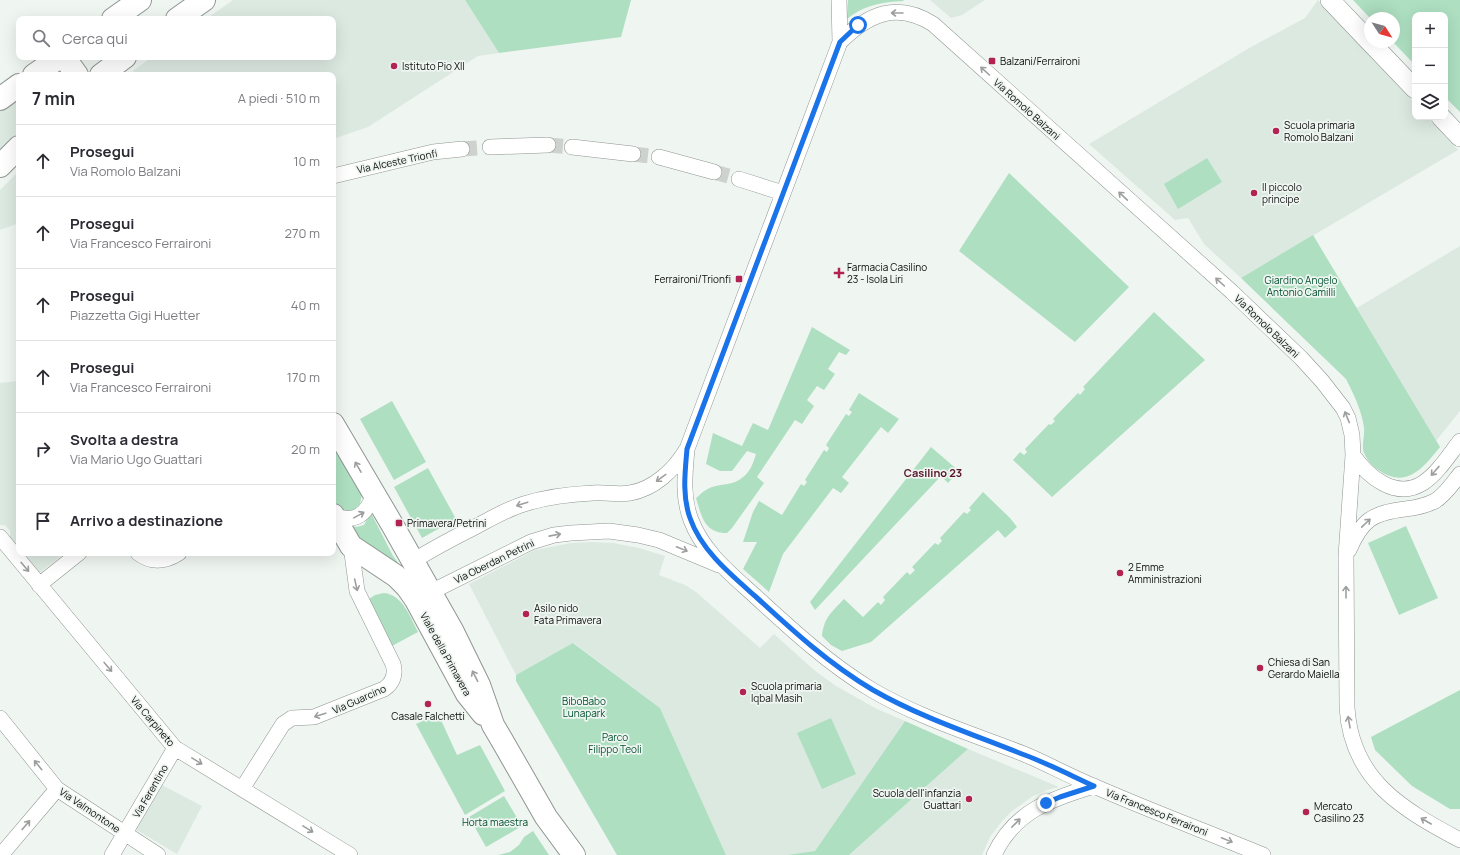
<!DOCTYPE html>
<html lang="it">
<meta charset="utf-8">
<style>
:root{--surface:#fff;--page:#f2f2f3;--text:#2b2b33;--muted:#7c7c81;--line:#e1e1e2}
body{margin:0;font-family:Manrope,sans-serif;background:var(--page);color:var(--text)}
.controls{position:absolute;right:12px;top:12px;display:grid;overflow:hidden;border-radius:8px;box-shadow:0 4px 16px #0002}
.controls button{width:36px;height:36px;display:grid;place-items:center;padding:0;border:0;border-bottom:1px solid var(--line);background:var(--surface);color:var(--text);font:20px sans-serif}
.compass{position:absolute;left:1364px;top:12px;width:36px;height:36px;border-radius:50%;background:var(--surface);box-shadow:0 4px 16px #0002;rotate:126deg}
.stop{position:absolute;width:12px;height:12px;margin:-9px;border:3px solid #1a73e8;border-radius:50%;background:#fff}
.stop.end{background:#1a73e8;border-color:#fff;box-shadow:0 1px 4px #0008}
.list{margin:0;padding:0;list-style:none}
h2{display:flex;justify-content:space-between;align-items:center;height:52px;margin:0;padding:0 16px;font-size:17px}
h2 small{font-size:13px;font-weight:400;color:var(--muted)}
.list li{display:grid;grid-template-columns:26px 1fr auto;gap:12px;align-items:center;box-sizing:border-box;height:72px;padding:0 16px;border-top:1px solid var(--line)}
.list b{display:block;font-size:15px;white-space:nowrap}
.list p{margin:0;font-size:13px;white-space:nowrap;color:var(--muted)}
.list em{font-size:13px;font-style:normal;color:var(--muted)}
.icon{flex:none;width:22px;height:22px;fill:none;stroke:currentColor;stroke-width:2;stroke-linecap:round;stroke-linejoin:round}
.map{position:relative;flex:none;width:1460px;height:855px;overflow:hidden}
.search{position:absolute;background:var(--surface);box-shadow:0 4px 16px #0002;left:16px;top:16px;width:320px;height:44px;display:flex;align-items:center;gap:10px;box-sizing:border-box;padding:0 14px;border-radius:8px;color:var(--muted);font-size:15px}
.panel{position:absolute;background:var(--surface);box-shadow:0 4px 16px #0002;left:16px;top:72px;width:320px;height:484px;border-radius:8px}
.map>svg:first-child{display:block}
</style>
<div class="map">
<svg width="1460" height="855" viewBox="0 0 1460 855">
<rect width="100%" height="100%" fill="#eff5f1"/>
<path fill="#dce9e1" d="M233,0H465L499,53L478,56L368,127L333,139V75H136L133,71L152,57H333V19H206Z
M930,0H985L962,15L951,18Z
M1318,0L1415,104V117H1427L1458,150L1241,278L1204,244L1188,218L1175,220L1089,144L1251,47L1305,18Z
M19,98V132L0,150V111Z
M19,171V223L0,230V190Z
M1460,246V411L1436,441L1357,308Z
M19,381V550L10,539V531L5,525H0V383Z
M592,542L613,543L639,548L665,556L659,575L685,585L696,592L760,648L774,634L814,670L836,686L877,709L905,721L815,851L786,855H726L660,708L574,643L516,675L469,584L535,550L571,543Z
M21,553H65L38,574Z
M968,749L1059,787L1047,790L1033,796L1012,811L1003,820L990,837L982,855H849Z
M160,784L202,806L177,854L135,829Z"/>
<path fill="#aedfc1" d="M465,0H631L621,37L499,53Z
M848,0H903L904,1C882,2 864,5 847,19Z
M1353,0H1460V112L1445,97V15H1415V65L1393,42L1394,18H1370Z
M1207,158L1222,182L1178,209L1164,184Z
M1009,173L1129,287L1075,342L959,251Z
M1313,235L1440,447C1424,467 1407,489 1380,471C1373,467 1367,460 1364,453C1361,445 1365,436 1364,428C1362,411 1354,395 1346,379L1241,278Z
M1154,312L1205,360L1052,497L1013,460L1020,452L1024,455L1027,452L1025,449L1049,424L1051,425L1055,421L1053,419L1078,393L1080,395L1085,389L1083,387Z
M812,327L850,350L846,355L839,352L828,369L835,374L824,390L817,386L807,400L814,406L802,424L795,420L757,477L764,483L732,528L727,533C704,533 702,517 696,498C699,496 702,492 706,490C721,481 734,489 748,472C752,467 754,460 756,454L747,451L732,471H720L706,464L713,433L742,446L753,423L768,430Z
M859,393L899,419L888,433L881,427L842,477L849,483L841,493L833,488L783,554L769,592L743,569L757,542H743L753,512L759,501L782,515L801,484L804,486L807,482L805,480L824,450L827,452L829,448L826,445L846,414L849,416L852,412L849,410Z
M392,401L426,462L394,480L360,419Z
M333,445L362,494L360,504L353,511H343L338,508L333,499Z
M931,447L959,471L948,483L941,476L815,610L810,602Z
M428,468L456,519L422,538L394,487Z
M983,492L1010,518L1017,527L1005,538L998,530L871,642L842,651L831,645L822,636C824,617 832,612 844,599L863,617L878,602L881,605L885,600L883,597L907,572L910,575L915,570L912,567L935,543L938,545L942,541L940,538L964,512L967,514L971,510L969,508Z
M371,513L393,556L403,569L362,544L352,526L357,527L364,525Z
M1406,526L1438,598L1399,615L1368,543Z
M384,593C403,595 410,617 418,632L390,647L366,601L375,595Z
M573,643L660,708L726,855H617L516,681V675Z
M1460,690V809H1450L1412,786L1375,750L1371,737Z
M436,715L439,721L441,720L457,755L480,745L505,791L465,815L416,724Z
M831,718L856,774L822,789L797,733Z
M905,721L968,749L849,855H786L815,851Z
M504,796L522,826L486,847L469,817Z
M533,831L549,855H498L510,852L519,845L524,837Z"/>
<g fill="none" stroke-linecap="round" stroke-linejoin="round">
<path stroke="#cdd2cf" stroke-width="15" stroke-dasharray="15 8" stroke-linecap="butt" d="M548,145L572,147
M462,149L490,147
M633,154L659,157
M714,172L739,179"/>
<g stroke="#8f9591" stroke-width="16">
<path id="minor" d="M839,0L840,42L687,449C685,472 682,497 691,520C703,552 731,574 755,596C792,630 829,664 872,690C920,718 973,734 1024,754C1048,764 1071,777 1096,787C1151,811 1207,832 1263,855
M840,42C868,14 897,1 933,24L1232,292L1301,358L1322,381L1343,408L1348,418L1352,435L1353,455L1346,556L1347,707C1351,780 1402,809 1460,840
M490,147L548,145
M572,147L633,154
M659,157L714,172
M333,176L433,152L462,149
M739,179L783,193
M1353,455C1368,477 1396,500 1423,483C1438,473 1449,455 1460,441
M334,516C356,523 366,515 374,494
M0,537L175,748L350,855
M1349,550C1362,520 1372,513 1405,509C1415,508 1425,506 1435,501C1445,495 1453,483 1460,474
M138,553C151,563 165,562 179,553
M413,561C434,548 455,537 477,526C492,518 507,509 524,504C546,497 570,494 593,493C605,492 617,495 630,493C654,489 674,470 686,450
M39,585L79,553
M423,596L531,542L554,535L571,533L609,531L638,535L659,540L719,565
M0,718L57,789L158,855
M242,789L283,724L292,718L314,717L384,689C393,683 396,674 393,664L357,591L351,546
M1,855L57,789
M112,855L175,748
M994,855C1014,812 1050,799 1094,786"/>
</g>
<g stroke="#8f9591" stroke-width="20">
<path id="tertiary" d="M1330,0L1370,42
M1370,42L1415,89
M1441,117L1460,137"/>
</g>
<g stroke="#8f9591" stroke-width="24">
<path id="secondary" d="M113,19L140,0
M177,19L204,0
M64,57L77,75
M34,75L60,57
M101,75L125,57
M0,99L19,85
M0,166L19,147
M333,424L393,526L453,632L479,685L493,725L503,742L546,817L574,855
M333,515L351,546L396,576L407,587L416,600L467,694L483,714"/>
</g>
<use href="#minor" stroke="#fff" stroke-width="15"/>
<use href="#tertiary" stroke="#fff" stroke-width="19"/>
<use href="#secondary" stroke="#fff" stroke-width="22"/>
</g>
<defs><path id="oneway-shaft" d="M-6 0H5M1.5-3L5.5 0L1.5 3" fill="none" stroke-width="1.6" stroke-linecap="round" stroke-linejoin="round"/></defs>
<g stroke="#9d9e9e">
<use href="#oneway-shaft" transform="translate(897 13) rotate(180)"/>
<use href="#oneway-shaft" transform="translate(985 71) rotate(-138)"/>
<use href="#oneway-shaft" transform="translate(1123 196) rotate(-137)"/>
<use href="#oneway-shaft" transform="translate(1220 282) rotate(-138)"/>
<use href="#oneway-shaft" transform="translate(1347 417) rotate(-112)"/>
<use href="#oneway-shaft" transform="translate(358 467) rotate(-120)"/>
<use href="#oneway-shaft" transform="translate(1435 471) rotate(131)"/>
<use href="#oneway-shaft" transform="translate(661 478) rotate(144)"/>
<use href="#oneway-shaft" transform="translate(522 504) rotate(162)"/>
<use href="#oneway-shaft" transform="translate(359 515) rotate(-29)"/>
<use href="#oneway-shaft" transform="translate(1366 523) rotate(-44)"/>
<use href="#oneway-shaft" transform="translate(555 535) rotate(-11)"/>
<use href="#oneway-shaft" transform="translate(682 549) rotate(22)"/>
<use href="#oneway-shaft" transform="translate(25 567) rotate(50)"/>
<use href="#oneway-shaft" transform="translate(356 585) rotate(77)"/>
<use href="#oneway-shaft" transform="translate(1346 592) rotate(-90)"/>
<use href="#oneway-shaft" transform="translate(108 667) rotate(50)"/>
<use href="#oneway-shaft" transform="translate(475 676) rotate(-117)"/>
<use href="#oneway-shaft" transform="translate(320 715) rotate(162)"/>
<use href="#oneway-shaft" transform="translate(1349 722) rotate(-100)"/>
<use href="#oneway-shaft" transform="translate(197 761) rotate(31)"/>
<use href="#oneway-shaft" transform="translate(38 765) rotate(-129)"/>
<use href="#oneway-shaft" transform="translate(1426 821) rotate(-150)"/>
<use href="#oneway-shaft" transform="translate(1016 823) rotate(-45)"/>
<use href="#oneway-shaft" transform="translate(26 825) rotate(-50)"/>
<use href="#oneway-shaft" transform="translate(308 829) rotate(31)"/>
<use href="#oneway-shaft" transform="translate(1227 840) rotate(22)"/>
</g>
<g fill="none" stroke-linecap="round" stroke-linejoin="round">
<path stroke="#1a73e8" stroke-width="5" d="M858,25L840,42L687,449C685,472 682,496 690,518C701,550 730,574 755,596C792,630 829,664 873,690C920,717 972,734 1022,754C1047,763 1070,775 1094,786L1060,797L1046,803"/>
</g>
<g fill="#b22252" stroke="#eff5f1" stroke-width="1.5">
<rect x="988" y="57" width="8" height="8" rx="2"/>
<circle cx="394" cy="66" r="4"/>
<circle cx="1276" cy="131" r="4"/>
<circle cx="1254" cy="193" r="4"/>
<path d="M837 267h4v4h4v4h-4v4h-4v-4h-4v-4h4z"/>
<rect x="735" y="275" width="8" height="8" rx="2"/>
<rect x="395" y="519" width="8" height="8" rx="2"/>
<circle cx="1120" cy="573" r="4"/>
<circle cx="526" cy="614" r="4"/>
<circle cx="1260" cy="668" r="4"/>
<circle cx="743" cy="692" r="4"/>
<circle cx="428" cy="704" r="4"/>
<circle cx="969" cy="799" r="4"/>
<circle cx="1306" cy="812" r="4"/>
</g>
<g text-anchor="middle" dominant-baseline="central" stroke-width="3.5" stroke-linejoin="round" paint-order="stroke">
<g font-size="10" fill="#0b0d0c" stroke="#eff5f1" text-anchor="start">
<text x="1000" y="61">Balzani/Ferraironi</text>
<text x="402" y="66">Istituto Pio XII</text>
<text x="1284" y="125">Scuola primaria<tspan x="1284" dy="12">Romolo Balzani</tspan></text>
<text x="1262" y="187">Il piccolo<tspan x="1262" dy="12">principe</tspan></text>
<text x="847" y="267">Farmacia Casilino<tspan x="847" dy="12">23 - Isola Liri</tspan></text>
<text x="731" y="279" text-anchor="end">Ferraironi/Trionfi</text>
<text x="407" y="523">Primavera/Petrini</text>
<text x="1128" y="567">2 Emme<tspan x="1128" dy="12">Amministrazioni</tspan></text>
<text x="534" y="608">Asilo nido<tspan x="534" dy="12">Fata Primavera</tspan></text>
<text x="1268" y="662">Chiesa di San<tspan x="1268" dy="12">Gerardo Maiella</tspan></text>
<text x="751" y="686">Scuola primaria<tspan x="751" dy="12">Iqbal Masih</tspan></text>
<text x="428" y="716" text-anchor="middle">Casale Falchetti</text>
<text x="961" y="793" text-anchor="end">Scuola dell'infanzia<tspan x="961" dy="12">Guattari</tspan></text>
<text x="1314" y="806">Mercato<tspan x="1314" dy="12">Casilino 23</tspan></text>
</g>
<g font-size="10" fill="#0b0d0c" stroke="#eff5f1">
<text transform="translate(1027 109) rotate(42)">Via Romolo Balzani</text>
<text transform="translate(397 161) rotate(-12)">Via Alceste Trionfi</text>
<text transform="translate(1267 326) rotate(44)">Via Romolo Balzani</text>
<text transform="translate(494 561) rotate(-26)">Via Oberdan Petrini</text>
<text transform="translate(446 654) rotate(61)">Viale della Primavera</text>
<text transform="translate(359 699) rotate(-24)">Via Guarcino</text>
<text transform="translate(153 721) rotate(50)">Via Carpineto</text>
<text transform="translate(150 791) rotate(-60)">Via Ferentino</text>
<text transform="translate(90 810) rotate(34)">Via Valmontone</text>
<text transform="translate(1157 812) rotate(22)">Via Francesco Ferraironi</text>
</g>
<g font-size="10" fill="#00502f" stroke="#eff5f1">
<text x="1301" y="280">Giardino Angelo<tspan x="1301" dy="12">Antonio Camilli</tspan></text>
<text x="584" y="701">BiboBabo<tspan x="584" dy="12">Lunapark</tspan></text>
<text x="615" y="737">Parco<tspan x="615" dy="12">Filippo Teoli</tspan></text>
<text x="495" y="822">Horta maestra</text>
</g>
<g font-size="11" font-weight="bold" fill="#581428" stroke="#eff5f1">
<text x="933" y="472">Casilino 23</text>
</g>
</g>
</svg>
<div class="controls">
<button>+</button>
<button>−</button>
<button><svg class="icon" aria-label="layers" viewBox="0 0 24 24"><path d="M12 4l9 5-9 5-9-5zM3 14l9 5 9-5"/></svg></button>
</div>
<svg class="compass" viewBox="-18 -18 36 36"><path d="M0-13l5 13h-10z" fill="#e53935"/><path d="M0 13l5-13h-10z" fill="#7c7c81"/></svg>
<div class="stop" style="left:858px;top:25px"></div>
<div class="stop end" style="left:1046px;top:803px"></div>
<div class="search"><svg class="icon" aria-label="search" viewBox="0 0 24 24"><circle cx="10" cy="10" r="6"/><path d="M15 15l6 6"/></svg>Cerca qui</div>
<section class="panel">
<h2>7 min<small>A piedi · 510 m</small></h2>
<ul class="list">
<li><svg class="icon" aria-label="ahead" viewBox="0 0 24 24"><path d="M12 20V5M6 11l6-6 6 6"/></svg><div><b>Prosegui</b><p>Via Romolo Balzani</p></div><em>10 m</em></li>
<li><svg class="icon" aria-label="ahead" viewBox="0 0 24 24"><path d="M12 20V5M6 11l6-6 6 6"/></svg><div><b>Prosegui</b><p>Via Francesco Ferraironi</p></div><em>270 m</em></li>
<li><svg class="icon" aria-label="ahead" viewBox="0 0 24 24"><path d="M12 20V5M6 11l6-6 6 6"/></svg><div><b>Prosegui</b><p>Piazzetta Gigi Huetter</p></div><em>40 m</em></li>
<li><svg class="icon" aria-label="ahead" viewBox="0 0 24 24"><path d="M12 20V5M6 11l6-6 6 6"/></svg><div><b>Prosegui</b><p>Via Francesco Ferraironi</p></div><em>170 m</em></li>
<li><svg class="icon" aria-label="right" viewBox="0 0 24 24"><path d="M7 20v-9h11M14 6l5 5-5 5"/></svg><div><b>Svolta a destra</b><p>Via Mario Ugo Guattari</p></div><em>20 m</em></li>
<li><svg class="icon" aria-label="arrive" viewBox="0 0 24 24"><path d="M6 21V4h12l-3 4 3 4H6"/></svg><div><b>Arrivo a destinazione</b></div></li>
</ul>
</section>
</div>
